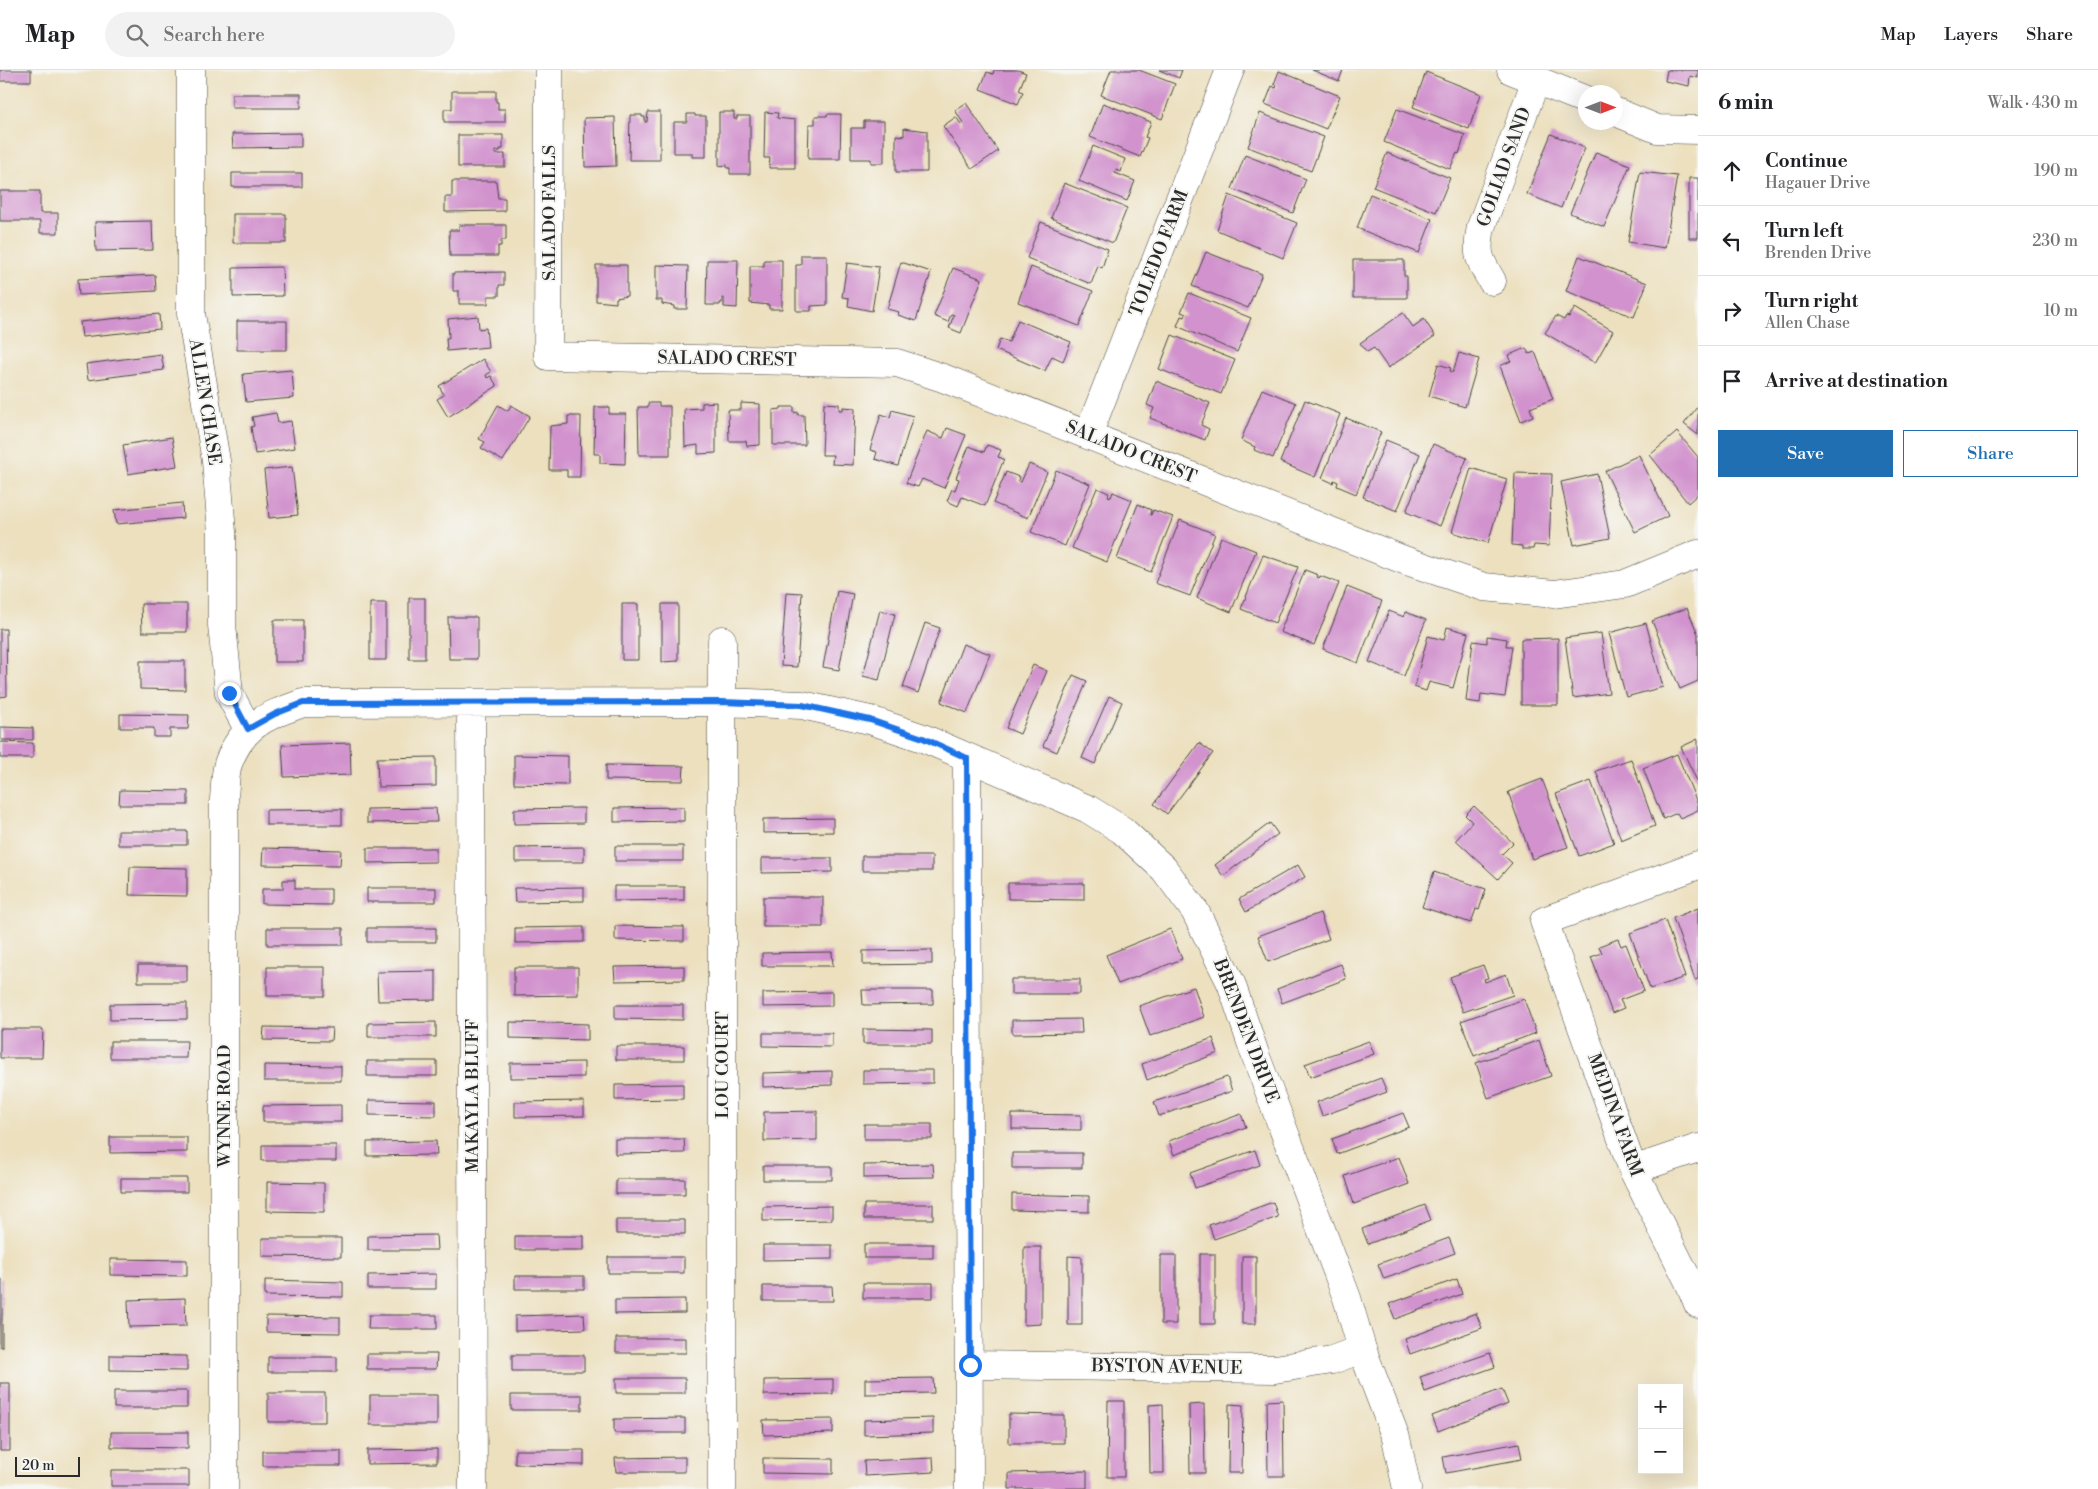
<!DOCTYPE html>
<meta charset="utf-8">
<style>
:root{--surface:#fff;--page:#f2f2f2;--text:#202124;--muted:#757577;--line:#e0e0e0;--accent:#1f6fb2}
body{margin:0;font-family:"Libre Bodoni",serif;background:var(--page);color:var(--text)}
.controls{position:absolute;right:15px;bottom:15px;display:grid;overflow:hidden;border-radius:0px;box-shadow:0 5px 20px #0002}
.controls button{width:45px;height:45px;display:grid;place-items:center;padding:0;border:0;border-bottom:1px solid var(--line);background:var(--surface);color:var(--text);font:25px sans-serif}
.compass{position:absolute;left:1578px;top:15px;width:45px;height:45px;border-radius:50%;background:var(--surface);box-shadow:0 5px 20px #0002;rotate:90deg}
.scale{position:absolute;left:15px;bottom:12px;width:65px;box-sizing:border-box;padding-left:5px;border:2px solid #2b2b2b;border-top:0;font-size:14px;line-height:18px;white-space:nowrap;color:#2b2b2b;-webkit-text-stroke:4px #f6f6f2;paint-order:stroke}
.stop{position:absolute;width:15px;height:15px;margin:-11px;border:4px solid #1a73e8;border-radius:50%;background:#fff}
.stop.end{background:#1a73e8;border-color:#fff;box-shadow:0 1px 5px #0008}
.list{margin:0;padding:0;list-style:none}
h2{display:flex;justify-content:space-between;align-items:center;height:65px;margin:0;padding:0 20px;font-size:21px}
h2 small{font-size:16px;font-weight:400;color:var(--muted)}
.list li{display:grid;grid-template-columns:32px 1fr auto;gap:15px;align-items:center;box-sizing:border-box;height:70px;padding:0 20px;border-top:1px solid var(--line)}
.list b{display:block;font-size:19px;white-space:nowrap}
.list p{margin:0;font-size:16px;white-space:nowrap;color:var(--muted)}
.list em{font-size:16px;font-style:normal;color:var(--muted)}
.actions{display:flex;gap:10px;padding:15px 20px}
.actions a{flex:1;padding:11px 0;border:1px solid var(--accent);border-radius:0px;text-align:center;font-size:18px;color:var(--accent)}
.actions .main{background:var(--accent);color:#fff}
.icon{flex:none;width:28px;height:28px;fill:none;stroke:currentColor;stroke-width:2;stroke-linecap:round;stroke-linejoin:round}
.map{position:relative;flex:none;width:1698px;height:1419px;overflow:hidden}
header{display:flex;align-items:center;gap:30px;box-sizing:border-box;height:70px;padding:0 25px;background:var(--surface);border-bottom:1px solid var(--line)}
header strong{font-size:24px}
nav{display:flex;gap:28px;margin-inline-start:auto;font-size:18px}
.search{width:350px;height:45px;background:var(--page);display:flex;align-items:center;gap:12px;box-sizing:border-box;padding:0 18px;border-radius:28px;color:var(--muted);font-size:19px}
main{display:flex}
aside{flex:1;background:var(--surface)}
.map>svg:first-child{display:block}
</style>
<header>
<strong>Map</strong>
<div class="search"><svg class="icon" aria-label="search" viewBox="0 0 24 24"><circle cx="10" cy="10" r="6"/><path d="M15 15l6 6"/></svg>Search here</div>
<nav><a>Map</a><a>Layers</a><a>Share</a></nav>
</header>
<main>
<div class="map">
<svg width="1698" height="1419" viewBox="0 0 1698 1419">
<rect width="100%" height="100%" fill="#f6f6f2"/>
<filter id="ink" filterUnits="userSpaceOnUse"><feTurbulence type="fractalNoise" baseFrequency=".02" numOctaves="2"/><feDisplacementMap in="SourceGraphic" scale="10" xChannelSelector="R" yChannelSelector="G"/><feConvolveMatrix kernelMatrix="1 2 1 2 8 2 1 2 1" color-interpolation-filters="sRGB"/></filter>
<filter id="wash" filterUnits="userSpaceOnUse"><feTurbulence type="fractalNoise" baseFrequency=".0096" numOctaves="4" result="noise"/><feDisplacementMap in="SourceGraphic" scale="20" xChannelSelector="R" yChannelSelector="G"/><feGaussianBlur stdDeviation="1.12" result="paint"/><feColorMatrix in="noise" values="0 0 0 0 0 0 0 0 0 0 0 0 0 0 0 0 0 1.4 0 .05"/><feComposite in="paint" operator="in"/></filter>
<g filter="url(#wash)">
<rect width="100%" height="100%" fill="#ece0bf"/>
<g id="blocks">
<path fill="#d192cd" d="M0,0H31V11H0Z
M994,0H1018L1026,3L1019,20L1023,22L1018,34L980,19L987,2L993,4Z
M1111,0H1139L1175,14L1162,49L1101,25Z
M1159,0H1182L1179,8Z
M1312,0H1343L1339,11Z
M1667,0H1698V8L1690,6L1689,16L1665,11Z
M1279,1L1340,26L1326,59L1265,34L1272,16L1276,18L1277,15L1274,14Z
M1426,2L1481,24L1469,59L1413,37Z
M452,21H496V32H498V39H505V52H444V39H452Z
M232,24H301V38H232Z
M966,33L998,81L972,99L943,56L956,47L961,54L963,53L955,40Z
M1103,33L1151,52L1145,67L1148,68L1140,87L1090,67Z
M1397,39L1465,65L1459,84L1457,83L1450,99L1384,72Z
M648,42H660V90H629L630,45H642V47H645V52H647Z
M719,42H734V49H737V46H750V104H730V98H727V95L719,96Z
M765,42L778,43L777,48L795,50V98H769L770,88H764Z
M1260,43L1324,67L1311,101L1248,77Z
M687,44H695V46H706V87H692V83H674V52H687Z
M827,44H841L840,89H808L809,54H815V46H827Z
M615,47L616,96L585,97L584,48Z
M864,51H884V93H871V89H851V58H864Z
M904,58L927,61V102H896V65L904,66Z
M301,63V77L233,78L232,64Z
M1551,64L1585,78L1561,138L1527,124Z
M458,65H503V79H500V81H495V84H505V97H458Z
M1093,76L1125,89L1121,102L1116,100L1115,103L1135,111L1127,131L1079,111Z
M1596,82L1630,95L1604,157L1570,143Z
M1387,83L1450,108L1436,142L1373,117Z
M1245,85L1306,109L1293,143L1232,119Z
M1640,102L1677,106L1665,178L1628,172Z
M232,103H302V117H232Z
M1689,108H1698V168H1689Z
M452,111H496L498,128H505V141L445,142V127H452Z
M1064,113L1127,138L1113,173L1051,148Z
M0,121H40V143H58V163H40V151H0Z
M1370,124L1432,149L1419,183L1357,158Z
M1229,125L1297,153L1283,188L1217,160Z
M233,144H286V173H233Z
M152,151L153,180L96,181L95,152Z
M1041,152L1108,179L1102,198L1098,196L1091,214L1027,188Z
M459,155H506V170H501V176H498V186H450L449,160H459Z
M1206,182L1262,204L1248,238L1192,216Z
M801,185H827V235L811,236V241H796V195H801Z
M1579,186L1647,213L1634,247L1566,221Z
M707,190H738L737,238L724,237V228H722V233H720V235H706Z
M764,190H782V239H769V235L750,233V196H764Z
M1353,190H1404V206H1407V228H1353Z
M901,192L931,202L916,251L898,245L899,242L887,239Z
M847,193L879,197L872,241L848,236L849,228L842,227Z
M596,195H627V226L616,228V233L596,231Z
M656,195L688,196L687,239H674V236L662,234V230H656Z
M282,197L283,226L233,227V198Z
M1031,197L1093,221L1079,256L1018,232Z
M953,198L982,209L961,263L949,258L954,245L951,244L948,252L934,246Z
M504,202V215H499V226H488V234H459V221H453V203Z
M155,205L156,221L79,225L78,209Z
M1189,223L1251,248L1237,282L1177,256L1181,246L1185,247L1186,244L1181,242Z
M1575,238L1613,261L1595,293L1545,263L1556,246L1564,250L1566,246L1569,247Z
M1403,243L1413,257L1424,249L1435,266L1388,298L1374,278L1367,282L1360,273Z
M159,244L160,259L82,267L80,252Z
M478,246L479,259L486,258L488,277L447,281L446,268H449L448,249Z
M1018,250L1071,272L1063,291L1052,286L1045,301L996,280L1000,269L1009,272Z
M237,251H287V280H237Z
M1172,265L1235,290L1221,324L1159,299Z
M1526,278L1529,284L1535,282L1553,329L1530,338L1533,346L1521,351L1500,296L1511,291L1509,285Z
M1459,283L1479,289L1465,337L1429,326L1438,294L1451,298L1450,301L1453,302Z
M161,284L164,300L88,310L86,294Z
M483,289L491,302L486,305L487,308L491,306L497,316L448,347L437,329L444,325L439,316Z
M292,300L294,328L246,332L243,304Z
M1156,311L1210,333L1201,355L1209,359L1205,370L1150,348L1154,338L1147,335Z
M1262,319L1296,333L1273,388L1254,380L1255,377L1241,370Z
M1305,330L1340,344L1315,407L1280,392Z
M716,332V383L698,384V375L685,377L684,339L702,338V333Z
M648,333H659V336H670V385H639L638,337H648Z
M741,333L760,334V375L747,376L746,371H729L728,340H741Z
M824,333L839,334V340H843V337L855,338L853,395L832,394L833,385H822Z
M498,335L508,341L511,335L530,346L503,391L481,378L485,372L479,369Z
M1698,336V365L1684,354Z
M595,337H609V344H626L625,394L600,393V384H594Z
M781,337H794V343L798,342V345H804L805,375H773V340L781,339Z
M892,340L913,346L898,396L875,389L877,382L870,380L881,344L890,347Z
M276,343L278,353L291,351L295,378L255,384L251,357L254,356L252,347Z
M568,346H581L580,407H567V400H549L550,356L568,354Z
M1346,348L1381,362L1356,424L1337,416L1338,412L1334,410L1333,413L1322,408Z
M947,358L966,365L944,418L922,409L918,417L906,413L927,361L943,368Z
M1677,362L1698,387V424L1688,433L1650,385Z
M172,367L177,396L128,404L123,375Z
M1386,370L1420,384L1397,441L1363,427Z
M1433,374L1467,388L1440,456L1406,442Z
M987,375L1001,380L998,387L1004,389L985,436L962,427L958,436L947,431L952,419L955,420L959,409L956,408L969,376L984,382Z
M1639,385L1668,446L1635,462L1605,401Z
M1029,394L1047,402L1028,448L993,433L1006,402L1019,407L1018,411L1021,412Z
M292,397L298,445L269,448L264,400Z
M1471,398L1507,409L1488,473L1452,462Z
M1056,400L1090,414L1065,476L1031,462Z
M1515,403L1552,404L1549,476L1534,475L1533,479H1522V476L1512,475Z
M1597,404L1610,468L1574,475L1561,412Z
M1097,418L1109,423L1108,426L1111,427L1113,422L1132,430L1107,492L1072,478Z
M182,433L183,448L116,454L114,440Z
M1138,434L1151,440L1150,445H1151L1153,440L1173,447L1151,502L1117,489Z
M1180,450L1215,464L1190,526L1155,513Z
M1221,467L1256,481L1231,542L1197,528Z
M1263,485L1298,497L1275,553L1241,539Z
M1305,500L1318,505L1317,507L1319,508L1320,506L1339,513L1314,575L1280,562Z
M1347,517L1382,531L1358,593L1323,579Z
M837,521L853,524L839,600L823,597Z
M786,522L802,523L797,597L781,596Z
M409,528H425V589H409Z
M370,533H386V590H370Z
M141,534H187V562H142Z
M622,534H638V590H622Z
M662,534H678V591L662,592Z
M1687,538L1698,564V611L1680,619L1652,551Z
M880,540L895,544L879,610L863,606Z
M1389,541L1404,547L1406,542L1426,550L1404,606L1369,592Z
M448,547H477V589H449Z
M274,550H303V592H274Z
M925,553L940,558L918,623L903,617Z
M1646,553L1663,617L1626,627L1609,563Z
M1447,557L1468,563L1453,618L1429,612L1426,621L1414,617L1428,566L1444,570Z
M0,559H6L7,626L0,627Z
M1601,563L1609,623L1573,628L1565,568Z
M1487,566L1507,569L1506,576H1512L1505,627L1481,624L1480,633L1466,631L1473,571L1487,573Z
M1558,568V635H1521V569Z
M963,574L990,584L967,643L941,632Z
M140,591H185V620L140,619Z
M1033,595L1047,601L1020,664L1006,658Z
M1073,605L1087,611L1057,682L1043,676Z
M1109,626L1122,632L1095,694L1082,688Z
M120,644L189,645L188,659H170V667H154V658H120Z
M1,657L33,658V670H1Z
M1698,669V713L1681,677Z
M0,672L33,673V688H0Z
M350,673L351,705L284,707L282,675Z
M1199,673L1213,683L1167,744L1154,734Z
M1677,684L1698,735V740L1680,748L1677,743L1663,749L1643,698Z
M514,685L568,686V715L514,714Z
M436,687V716L378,717L377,688Z
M1631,689L1655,756L1621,770L1596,701Z
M606,695L684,696L683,711L606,710Z
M1542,709L1568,777L1532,789L1508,722Z
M1591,711L1614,773L1579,786L1556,724Z
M120,720L188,721V735H119Z
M1474,736L1513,773L1502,784L1512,793L1498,809L1456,770L1472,752L1465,745Z
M684,737V751L614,752V738Z
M436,738L437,752L367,753V739Z
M584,738V753L514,754V739Z
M342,739V755H266V740Z
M833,748V762L763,763V749Z
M1270,753L1278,764L1223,806L1215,795Z
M118,761H187V775H118Z
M615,776H683V791H615Z
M584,777V792H515V778Z
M263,778L341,780L340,796L262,795Z
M367,778H436V792L367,793Z
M862,786H932V801H862Z
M762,788H832V802L762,803Z
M1298,795L1305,807L1246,842L1239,829Z
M130,797L187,798V826L129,825Z
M1434,802L1486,819L1479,840L1476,839L1471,853L1422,837Z
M283,810H295V819H331V835L262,834V819H283Z
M1008,813H1084V830L1008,829Z
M614,816H684V830L614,831Z
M584,817V831L515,832L514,818Z
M367,818H436V832H367Z
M763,827H823V857H763Z
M1698,838V909L1695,910L1673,848Z
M1320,843L1329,869L1268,892L1258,866Z
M1665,850L1685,907L1650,919L1630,863Z
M615,856L684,857V871L615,870Z
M584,857V872L515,873V858Z
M267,858H343V875H267Z
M367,858H436V872H367Z
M1170,859L1182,889L1118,914L1106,885Z
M1618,869L1621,876L1626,874L1644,921L1620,930L1624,938L1612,943L1591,887L1602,883L1599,876Z
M932,880V894L863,895V881Z
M832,882L833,896H762V883Z
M1341,894L1346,909L1282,933L1277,919Z
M138,895H187V912H138Z
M1483,895L1488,908L1484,909L1485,912L1506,904L1513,925L1463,942L1450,907Z
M684,896V910L615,911L614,897Z
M267,897H325V926H267Z
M514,897H578V925L514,926Z
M436,901V930L378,931L377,902Z
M1011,909H1080V924H1011Z
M1194,917L1204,947L1150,966L1139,936Z
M862,920H933V934L863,935Z
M832,922V936L763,937V923Z
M1524,929L1536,963L1474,986L1461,951Z
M187,933V949L110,950V934Z
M615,935H683V950L615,949Z
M1081,949L1082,963L1012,964V950Z
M436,952V967H368V953Z
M510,952L588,954V970L510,968Z
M264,957L332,958L331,971L263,970Z
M0,959H43L42,988H0Z
M863,959L932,960V974H863Z
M763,963H832V977L763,976Z
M1213,968L1218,983L1147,1010L1142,994Z
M1539,970L1551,1006L1488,1028L1476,993Z
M110,971H187L186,988H110Z
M1369,971L1374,984L1310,1007L1305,994Z
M616,976H684V990H616Z
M367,991H437V1006H367Z
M584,992V1007L510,1008V993Z
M264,995L341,996V1011H264Z
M863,1000H933V1013L863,1014Z
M832,1001V1015L763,1017V1003Z
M1227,1007L1232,1021L1159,1046L1154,1032Z
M1381,1008L1387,1022L1322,1046L1317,1032Z
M683,1014V1029L615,1030V1015Z
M369,1030L436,1031V1046L369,1045Z
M584,1031V1046L515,1047V1032Z
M341,1035V1052H263V1036Z
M817,1041V1070L764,1071V1042Z
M1403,1043L1409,1057L1337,1084L1332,1069Z
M1012,1044L1081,1045V1060L1012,1059Z
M1241,1044L1246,1057L1174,1085L1169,1071Z
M864,1054H932V1069H864Z
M110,1067H187V1082L110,1083Z
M615,1069H684L685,1083L615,1084Z
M436,1071L437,1085L367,1086V1072Z
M262,1075H336V1091H262Z
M1255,1080L1260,1095L1195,1118L1190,1103Z
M1012,1083H1082V1098H1012Z
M1399,1087L1409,1114L1354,1134L1345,1106Z
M933,1094L934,1107L864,1108V1095Z
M763,1096H832V1110H763Z
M121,1108H187V1122H121Z
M616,1109H685V1124H616Z
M267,1112L324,1113V1142L267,1141Z
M1012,1124L1089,1126V1142L1012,1140Z
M1273,1132L1278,1147L1214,1169L1209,1155Z
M864,1134H933V1149H864Z
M1425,1135L1431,1150L1368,1174L1362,1159Z
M832,1136V1150L763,1151V1137Z
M616,1150H685V1164H616Z
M436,1165L437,1180H368V1166Z
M515,1166H584V1180H515Z
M262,1168H341V1187L262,1186Z
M1449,1168L1455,1183L1384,1209L1378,1194Z
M864,1174H933V1188H864Z
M763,1175H832V1189L763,1190Z
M1024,1177H1041V1254L1024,1255Z
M1200,1184H1215V1254H1200Z
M1161,1185H1176V1254H1161Z
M1068,1186L1082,1187V1255H1068Z
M1242,1186H1256V1254H1242Z
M608,1187H684V1203H608Z
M110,1189L187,1190V1206L110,1205Z
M436,1204V1219H368V1205Z
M515,1206H584V1219H515Z
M0,1209H2V1277H0Z
M1457,1209L1462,1224L1395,1249L1389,1234Z
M265,1210L343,1212V1227L265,1226Z
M863,1213H933V1228H863Z
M763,1216H832L833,1231H763Z
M185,1228L186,1256L129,1257L128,1230Z
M685,1229V1243L615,1244V1230Z
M1476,1243L1482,1258L1410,1284L1405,1269Z
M584,1244L585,1259L515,1261V1246Z
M369,1245H437V1259H368Z
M266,1246L340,1247V1263L266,1262Z
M616,1268H686V1283H616Z
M1490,1283L1495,1297L1425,1322L1420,1307Z
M367,1284H437L436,1299H367Z
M110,1285L187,1286V1301L110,1300Z
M512,1285H584V1301H512Z
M268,1287H337V1302H268Z
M616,1308H685V1323H616Z
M933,1308L934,1323L865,1324V1309Z
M833,1309V1324L764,1325V1310Z
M0,1313H10V1381H0Z
M1502,1319L1508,1334L1438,1361L1432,1346Z
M114,1321H187V1338H114Z
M268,1323H325V1352H268Z
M370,1325H437V1355H370Z
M511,1325H582V1340H511Z
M1283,1330L1284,1406H1268L1267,1331Z
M1108,1331H1124V1407H1107Z
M1163,1334L1164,1403H1150L1149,1335Z
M1204,1334L1205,1403H1190L1189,1335Z
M1229,1334L1243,1335L1242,1403H1228Z
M1009,1344L1064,1345V1373H1009Z
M685,1348V1363H614V1349Z
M933,1348V1363L864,1365V1350Z
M833,1349V1363L764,1365L763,1350Z
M111,1362H188V1378L111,1377Z
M1519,1373L1522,1389L1446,1403L1443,1387Z
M437,1379V1393L367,1394V1380Z
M515,1380H584V1395L515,1394Z
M263,1381H341V1396H263Z
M685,1387V1402H616L615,1388Z
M763,1388L833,1389V1404L763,1403Z
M933,1388L934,1402L865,1406L864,1391Z
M111,1400H189V1416H111Z
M1087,1401V1418L1009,1419V1403Z"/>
</g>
</g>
<g filter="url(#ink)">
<use href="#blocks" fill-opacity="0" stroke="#484641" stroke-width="1"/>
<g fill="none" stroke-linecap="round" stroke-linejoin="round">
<g stroke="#484641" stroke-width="29">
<path id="minor" d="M191,0V244L216,391L222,462V555L229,623L248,659
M549,0L548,286L897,293L943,308L1404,490L1484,517L1554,524L1625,514L1698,484
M1511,0L1586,30
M1616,42L1657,59L1698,60
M1492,211C1478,188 1476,183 1481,157L1536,10
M1088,365L1230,0
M471,632L473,1419
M967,688L969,1419
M1698,795L1544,851L1633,1100L1689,1212L1698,1234
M1633,1100L1698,1078
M970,1295L1275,1299L1332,1290L1362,1279
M224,1419V729C225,718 225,704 228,694C242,654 267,646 303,633L721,632L802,635L870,650L923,668L1088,739L1122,760L1164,799L1195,841L1231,913L1255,984L1347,1228L1362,1279L1396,1368L1407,1419
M722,1419V570"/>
</g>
<use href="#minor" stroke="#fff" stroke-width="28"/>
</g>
</g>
<g fill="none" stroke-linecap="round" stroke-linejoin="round" filter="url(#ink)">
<path stroke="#1a73e8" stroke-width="6" d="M229,623L248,659L275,644L303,633L721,632L802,635L870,650L923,668L967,688L970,1295"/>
</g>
<g text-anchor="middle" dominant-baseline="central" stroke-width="4" stroke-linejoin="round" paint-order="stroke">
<g font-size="18" fill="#2b2b2b" stroke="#f6f6f2">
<text transform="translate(1504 97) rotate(-70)">GOLIAD SAND</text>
<text transform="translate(549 143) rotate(-90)">SALADO FALLS</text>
<text transform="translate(1159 183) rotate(-69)">TOLEDO FARM</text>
<text transform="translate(727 289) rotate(1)">SALADO CREST</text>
<text transform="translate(205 332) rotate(81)">ALLEN CHASE</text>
<text transform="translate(1131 382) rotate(22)">SALADO CREST</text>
<text transform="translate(1246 961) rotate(69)">BRENDEN DRIVE</text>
<text transform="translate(722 995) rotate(-90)">LOU COURT</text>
<text transform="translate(472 1026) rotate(-90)">MAKAYLA BLUFF</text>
<text transform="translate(224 1036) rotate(-90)">WYNNE ROAD</text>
<text transform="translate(1615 1045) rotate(70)">MEDINA FARM</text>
<text transform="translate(1167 1297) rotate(1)">BYSTON AVENUE</text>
</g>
</g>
</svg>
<div class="controls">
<button>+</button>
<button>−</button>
</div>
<svg class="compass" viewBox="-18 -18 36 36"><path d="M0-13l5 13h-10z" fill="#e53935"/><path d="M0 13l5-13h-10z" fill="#757577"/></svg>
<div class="scale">20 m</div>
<div class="stop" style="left:970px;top:1295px"></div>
<div class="stop end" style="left:229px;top:623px"></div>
</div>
<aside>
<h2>6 min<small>Walk · 430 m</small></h2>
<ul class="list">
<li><svg class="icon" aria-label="ahead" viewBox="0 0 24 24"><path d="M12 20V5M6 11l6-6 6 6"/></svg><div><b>Continue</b><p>Hagauer Drive</p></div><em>190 m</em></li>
<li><svg class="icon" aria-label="left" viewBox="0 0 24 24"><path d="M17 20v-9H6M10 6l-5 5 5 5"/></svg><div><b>Turn left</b><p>Brenden Drive</p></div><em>230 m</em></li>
<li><svg class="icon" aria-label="right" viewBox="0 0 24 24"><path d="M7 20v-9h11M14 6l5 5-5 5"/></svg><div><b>Turn right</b><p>Allen Chase</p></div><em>10 m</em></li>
<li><svg class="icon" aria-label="arrive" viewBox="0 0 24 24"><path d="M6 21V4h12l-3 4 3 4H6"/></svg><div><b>Arrive at destination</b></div></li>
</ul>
<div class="actions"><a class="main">Save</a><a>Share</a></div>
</aside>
</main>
